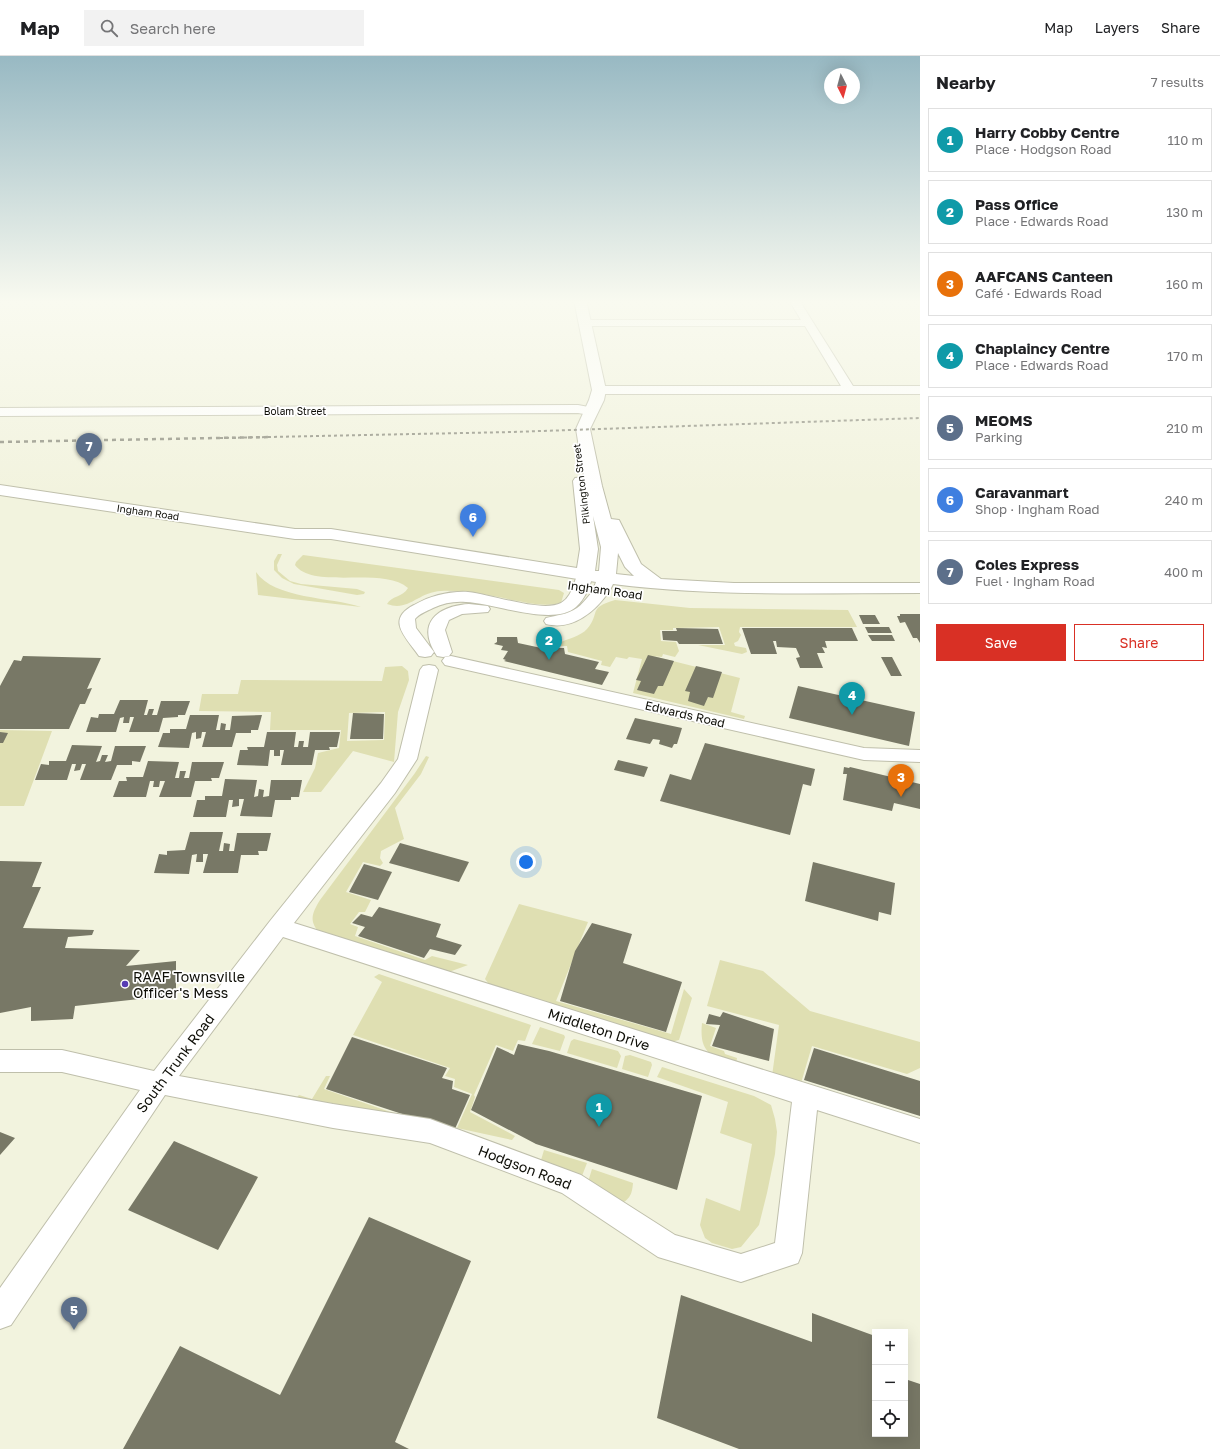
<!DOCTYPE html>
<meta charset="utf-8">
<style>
:root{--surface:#fff;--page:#f2f2f2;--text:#202124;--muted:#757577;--line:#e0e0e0;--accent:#d93025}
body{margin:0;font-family:"Golos Text",sans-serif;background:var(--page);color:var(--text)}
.controls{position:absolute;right:12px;bottom:12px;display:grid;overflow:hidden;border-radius:0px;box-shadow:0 4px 16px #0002}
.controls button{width:36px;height:36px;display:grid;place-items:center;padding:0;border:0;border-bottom:1px solid var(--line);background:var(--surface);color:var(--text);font:20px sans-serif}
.compass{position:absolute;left:824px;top:12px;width:36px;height:36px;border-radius:50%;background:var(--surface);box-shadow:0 4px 16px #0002;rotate:174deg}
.you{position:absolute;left:526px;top:806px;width:14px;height:14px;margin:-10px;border:3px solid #fff;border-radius:50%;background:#1a73e8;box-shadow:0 0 0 6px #1a73e833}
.badge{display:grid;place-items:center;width:26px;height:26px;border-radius:50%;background:var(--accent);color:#fff;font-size:13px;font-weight:700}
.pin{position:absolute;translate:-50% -33px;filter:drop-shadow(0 1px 2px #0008)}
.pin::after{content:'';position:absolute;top:21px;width:14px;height:12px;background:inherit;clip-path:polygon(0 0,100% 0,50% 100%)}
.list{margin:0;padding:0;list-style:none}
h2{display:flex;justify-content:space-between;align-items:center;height:52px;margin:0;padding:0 16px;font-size:17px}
h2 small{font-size:13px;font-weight:400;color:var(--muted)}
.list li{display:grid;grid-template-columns:26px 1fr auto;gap:12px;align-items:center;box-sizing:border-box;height:64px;margin:0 8px 8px;padding:0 8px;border:1px solid var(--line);border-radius:0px}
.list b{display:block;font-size:15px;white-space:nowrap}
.list p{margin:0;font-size:13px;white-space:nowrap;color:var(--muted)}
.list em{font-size:13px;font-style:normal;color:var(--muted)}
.actions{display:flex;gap:8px;padding:12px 16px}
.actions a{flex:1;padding:9px 0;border:1px solid var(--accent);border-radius:0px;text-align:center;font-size:14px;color:var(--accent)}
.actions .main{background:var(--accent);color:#fff}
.icon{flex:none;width:22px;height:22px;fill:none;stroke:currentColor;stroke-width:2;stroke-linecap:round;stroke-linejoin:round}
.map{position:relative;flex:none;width:920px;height:1393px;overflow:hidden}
header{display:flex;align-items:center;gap:24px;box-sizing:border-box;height:56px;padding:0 20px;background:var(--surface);border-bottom:1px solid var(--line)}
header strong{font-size:19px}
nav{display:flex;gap:22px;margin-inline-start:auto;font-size:14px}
.search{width:280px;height:36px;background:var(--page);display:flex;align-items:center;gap:10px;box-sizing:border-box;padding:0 14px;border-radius:0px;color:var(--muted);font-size:15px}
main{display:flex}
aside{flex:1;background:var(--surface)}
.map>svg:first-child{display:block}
</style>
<header>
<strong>Map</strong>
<div class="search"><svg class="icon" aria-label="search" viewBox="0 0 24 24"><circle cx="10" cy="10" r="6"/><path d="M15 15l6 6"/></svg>Search here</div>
<nav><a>Map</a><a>Layers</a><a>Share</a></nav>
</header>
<main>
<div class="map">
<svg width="920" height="1393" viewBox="0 0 920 1393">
<rect width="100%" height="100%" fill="#f2f3de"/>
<path fill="#dfdfb2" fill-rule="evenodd" d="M278,498H282L277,509L278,515L290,525L301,528L357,533L365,536L364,538L357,539L294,528L282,522L274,514V505Z
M303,499L559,534L564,537L561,547C544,551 529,547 512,544C489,539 465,534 441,535C418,536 409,556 387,548C391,540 403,541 408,532C383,510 313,534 295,509L296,506Z
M256,516C274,543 331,541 361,551L258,539Z
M615,544L690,552L848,554L857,571H740L739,576L741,579L738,585L734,587L735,590L746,592L747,596L742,598L698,589H725L719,571L673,572V574H660L661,585L676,586L679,595L675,601L663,598L662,601L653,600L740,622L731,656L745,660L744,663L633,637L642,603L629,601L627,603L616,601L610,611L601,609L602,605L568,596L567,590H560L559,587C567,583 581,580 587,573C601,557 587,552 615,544Z
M402,610L408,615L409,624L398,656L394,706L353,695L321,736H303L315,712L318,697L339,692L341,674H270L271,656L199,655L202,638H238L241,624L382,625L385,611ZM385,656L384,684L347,685L349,657Z
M0,674L52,675L24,750H0Z
M426,700L429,701L421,718L395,752L404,783L381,795L380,802L383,807L380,810L363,806L346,836L371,844L365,856H359L350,868L358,871L355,880L425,904L432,900L468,909L449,916L321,878C308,866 312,857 320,844L415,717Z
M519,848L588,866L556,945L671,978L684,933L692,942L679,984L667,987L492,932L485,923Z
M720,904L763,915L810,955L920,986V1012L907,1018L812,990L801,1027L772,1020L779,969L707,950Z
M379,918L531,969L525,985L518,984L513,995L496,989L474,1039L475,1041L470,1056L515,1080L512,1084L457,1072L472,1038L454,1031L455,1023L445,1020L450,1012L353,979L382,926L374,921Z
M702,967L716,972L710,990L724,995L725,998L737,1002L736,1008C710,1001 699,996 702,967Z
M540,971L564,979L565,981L560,995L532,988Z
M574,983L618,995L621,1000L617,1012L567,997L571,985Z
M630,999L651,1006L652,1009L648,1021L622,1013L625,1000Z
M662,1011L754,1040L771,1049L775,1063L777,1076L775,1098L767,1137L759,1169L741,1191L732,1193L712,1187L705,1182L700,1169L706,1142L740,1155L752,1088L720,1077L728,1046L657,1021Z
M326,1020H330L324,1033L431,1070L296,1042L299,1039L312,1043Z
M544,1094L587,1107L580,1125L541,1104Z
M592,1113L633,1127C632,1140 629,1144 617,1150L588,1126Z"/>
<path fill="#787866" d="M900,558H920V587L917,582H913L905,566L900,567L897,560H900Z
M859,559H875L880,568H863Z
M865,571H889L892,577H868Z
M676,572L718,573L723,588H679L677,585L663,584L662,575H677Z
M742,572H852L858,585H825L827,592L822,591L825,597H817L823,612H800L796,602L800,601L796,592L777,591L776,585H773L777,598H751Z
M868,579H892L895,585H872Z
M497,581H517L518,587L546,593V592H564L565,598L599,606L595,613L609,616L602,629L504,605L506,604L503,603L508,595L501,594L503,590L494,588L497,586Z
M648,599L674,605L663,630H658L654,638L637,634L641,625L636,624Z
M23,600L101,602L87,633L92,632L85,648H80L69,673H0V630L14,604L21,605Z
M881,601H892L902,620H891Z
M696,610L722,616L713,642L708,641L704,650L688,645L690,636L685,635Z
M798,630L915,656L909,690L789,662Z
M120,644H148L144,659H147L149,653H154L152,659H157L161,645H190L185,659H178V661L163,662L159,676H129L134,661H130L129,667H123L124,661L120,662L116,676H86L91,661L98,662L99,658H114Z
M353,657L384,658L383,683H350Z
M190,659H219L216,674H220L221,667L226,668L225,674H230L232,660L262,659L258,674H251V677H236L232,691H202L206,676H202L201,682L196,683V676L192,677L189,692L158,691L163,677H170V673H186Z
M635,662L682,672L677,688H674L672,692L659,688L660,684L653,683L650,688L626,683Z
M0,676L8,677L3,687H0Z
M267,676H296L294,691H298L299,685H304L303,691H308L310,676H340L337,691H329L330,694H315L312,709H281L284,694H280V700H274V694H270L268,710L237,709L240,694H248L247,691H264Z
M705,687L815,713L811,730L803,728L790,779L660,745L670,718L691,724Z
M72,689L102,690L96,706L100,705L102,699H108L105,706L111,705L115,690H146L140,706L132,705V709H117L111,724H80L86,708H82L80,714L74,715L76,708H72L67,724H35L41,708L49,709V705H66Z
M618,704L648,711L644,721L614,714Z
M148,705L179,706L175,722H179L180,715H186L184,722H189L192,706H224L219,722H211L212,725H195L191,741H159L165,725H160L159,731H153L154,725H150L146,741H113L119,725H127L126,721H143Z
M844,711L849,712L850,711L920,728V753L894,747L892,755L843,744L847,718H843Z
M225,723L257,724L254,741L258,740L259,733L264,734L263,741L269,740L271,724H302L299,741H291V744H275L272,761L240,760L244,743H239V750L232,751L233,744H229L226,761H193L197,744H205V740H222Z
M190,776H223L219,795H223L224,787L230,788L229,795H234L237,777H271L267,795H258L259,799H241L238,817H203L208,798H203V806H196L197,798L192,799L189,818L154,817L159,798L167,799V795L185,794Z
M400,787L469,806L459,826L389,807Z
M0,805L42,806L32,831H41L23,872L94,874L92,879L68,881L65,892L140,894L126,910L176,905V939L75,950L73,963L31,965V951L0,957Z
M813,806L895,827L891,859L879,856L878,865L805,845Z
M364,808L392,816L378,844L349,836Z
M379,851L441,868L436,881L462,889L455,899L430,893L424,902L358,880L365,871L352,867L361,858L372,861Z
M592,867L632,878L623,907L682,926L666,976L560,945L575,895Z
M723,956L774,973L769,1005L712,990L720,969L706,968L709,958L720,961Z
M352,981L447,1012L442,1022L453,1025L452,1033L470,1039L454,1075L326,1033Z
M518,988L549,995L702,1040L677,1134L536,1088L471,1054L497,991L514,999Z
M814,992L920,1025V1060L804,1024Z
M0,1076L15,1082L0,1099Z
M174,1085L258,1121L218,1194L128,1154Z
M369,1161L471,1205L395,1386L409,1393H123L180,1290L280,1339Z
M681,1239L812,1286V1257L875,1280V1378H905V1323L920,1328V1393H739L657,1362Z"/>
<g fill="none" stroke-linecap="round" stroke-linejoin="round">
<g stroke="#bfbfab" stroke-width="2">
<path id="street" d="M789,244H799L853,330H920V338H599L595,337L593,334L595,331L599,330H841L805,270H585L580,267L585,264H801Z
M578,349L594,352L596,355L594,358L590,359L578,357L0,360V352Z
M585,514L591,516L593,519C590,530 585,543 576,551C553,571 494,547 466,546C454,545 444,547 433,552C427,555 419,558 415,563L416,572L434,596L431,600L425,601L419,600C406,581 385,564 414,549C430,540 450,535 468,536C490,538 542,557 561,547C573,540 573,526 579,516Z
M602,529L608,531L610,534C596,555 573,575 546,568L544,565L546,562C557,559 567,559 577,552C586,546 592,532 602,529Z
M469,548L488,550L490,553L488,556L462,558L449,564L445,574L452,596L449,600L443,601L437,600C415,567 438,550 469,548Z
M451,600L864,692L920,694V706L864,704L445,609L442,605L445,601Z
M429,609L435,610L438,614L417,703L395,737L294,867L920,1063V1087L817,1054L802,1197L798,1207L741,1226L658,1201L562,1137L430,1087L333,1072L165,1039L11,1269L0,1273V1232L140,1034L62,1016H0V994H62L154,1015L270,865L381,727L398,703L420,614L423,610ZM283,881L792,1046L775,1187L741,1198L675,1179L581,1119L430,1063L333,1048L179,1020Z"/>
</g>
<g stroke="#bfbfab" stroke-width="2">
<path id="secondary" d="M574,244H586L606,334L604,344L590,373L602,430L611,463L619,464L641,508L661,523L734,527H920V537C818,537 715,541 613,528L608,538L602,540L596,538L593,534L596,526L331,483H295L0,439V429L295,473H331L577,512L580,493L573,425L575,422L584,421L576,373L589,344L592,334ZM593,460L601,491L599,515H595L598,493ZM618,497L625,511L634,520L616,518Z"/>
</g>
<use href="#street" fill="#fff" fill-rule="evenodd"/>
<use href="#secondary" fill="#fff" fill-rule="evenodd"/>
<path stroke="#8b8b7d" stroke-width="2" stroke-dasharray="3 3" stroke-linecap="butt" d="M220,382L512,376L920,362"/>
<path stroke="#8b8b7d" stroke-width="2.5" stroke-dasharray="4 4" stroke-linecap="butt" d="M0,386L271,381"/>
</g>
<linearGradient id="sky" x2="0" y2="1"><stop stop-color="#98b9c3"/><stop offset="0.56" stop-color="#f9faf0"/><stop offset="1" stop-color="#f9faf0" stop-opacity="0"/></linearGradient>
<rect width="920" height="439" fill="url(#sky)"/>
<circle fill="#573cb4" stroke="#fff" stroke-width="1.5" cx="125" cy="928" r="4"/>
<g text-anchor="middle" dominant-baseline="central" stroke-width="3.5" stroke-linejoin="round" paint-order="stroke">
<g font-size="10" fill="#0e0e07" stroke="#fff">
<text x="295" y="355">Bolam Street</text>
<text transform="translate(581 428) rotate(-97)">Pilkington Street</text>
<text transform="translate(148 456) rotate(8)">Ingham Road</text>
</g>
<g font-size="12" fill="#0e0e07" stroke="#fff">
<text transform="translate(605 534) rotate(8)">Ingham Road</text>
<text transform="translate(685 658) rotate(13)">Edwards Road</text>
</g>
<g font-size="14" fill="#0e0e07" stroke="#fff" text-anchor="start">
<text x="133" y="920">RAAF Townsville<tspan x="133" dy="16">Officer's Mess</tspan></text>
</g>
<g font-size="14" fill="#0e0e07" stroke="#fff">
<text transform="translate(599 973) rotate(18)">Middleton Drive</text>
<text transform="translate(175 1007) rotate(-53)">South Trunk Road</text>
<text transform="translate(525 1111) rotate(21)">Hodgson Road</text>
</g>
</g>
</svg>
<div class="controls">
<button>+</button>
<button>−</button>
<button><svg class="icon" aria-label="locate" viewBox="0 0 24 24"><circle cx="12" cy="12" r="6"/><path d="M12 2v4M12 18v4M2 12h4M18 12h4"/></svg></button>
</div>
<svg class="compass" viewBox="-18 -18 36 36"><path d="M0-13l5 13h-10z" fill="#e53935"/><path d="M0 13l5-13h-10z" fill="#757577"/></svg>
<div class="you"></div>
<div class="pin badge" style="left:599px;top:1071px;background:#0f9aa8">1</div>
<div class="pin badge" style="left:549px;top:604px;background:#0f9aa8">2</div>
<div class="pin badge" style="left:901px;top:741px;background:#e8710a">3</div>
<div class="pin badge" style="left:852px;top:659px;background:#0f9aa8">4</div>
<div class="pin badge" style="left:74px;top:1274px;background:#5c6f8a">5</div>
<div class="pin badge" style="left:473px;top:481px;background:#3f7fe0">6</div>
<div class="pin badge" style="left:89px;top:410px;background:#5c6f8a">7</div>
</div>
<aside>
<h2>Nearby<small>7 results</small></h2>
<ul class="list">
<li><span class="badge" style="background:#0f9aa8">1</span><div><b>Harry Cobby Centre</b><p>Place · Hodgson Road</p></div><em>110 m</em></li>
<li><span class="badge" style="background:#0f9aa8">2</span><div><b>Pass Office</b><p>Place · Edwards Road</p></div><em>130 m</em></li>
<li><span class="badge" style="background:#e8710a">3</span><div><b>AAFCANS Canteen</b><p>Café · Edwards Road</p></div><em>160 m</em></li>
<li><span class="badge" style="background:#0f9aa8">4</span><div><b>Chaplaincy Centre</b><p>Place · Edwards Road</p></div><em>170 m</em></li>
<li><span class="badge" style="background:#5c6f8a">5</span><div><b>MEOMS</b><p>Parking</p></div><em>210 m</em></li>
<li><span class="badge" style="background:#3f7fe0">6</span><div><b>Caravanmart</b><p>Shop · Ingham Road</p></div><em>240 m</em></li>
<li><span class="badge" style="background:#5c6f8a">7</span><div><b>Coles Express</b><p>Fuel · Ingham Road</p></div><em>400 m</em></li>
</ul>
<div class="actions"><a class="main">Save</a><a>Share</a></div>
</aside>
</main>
